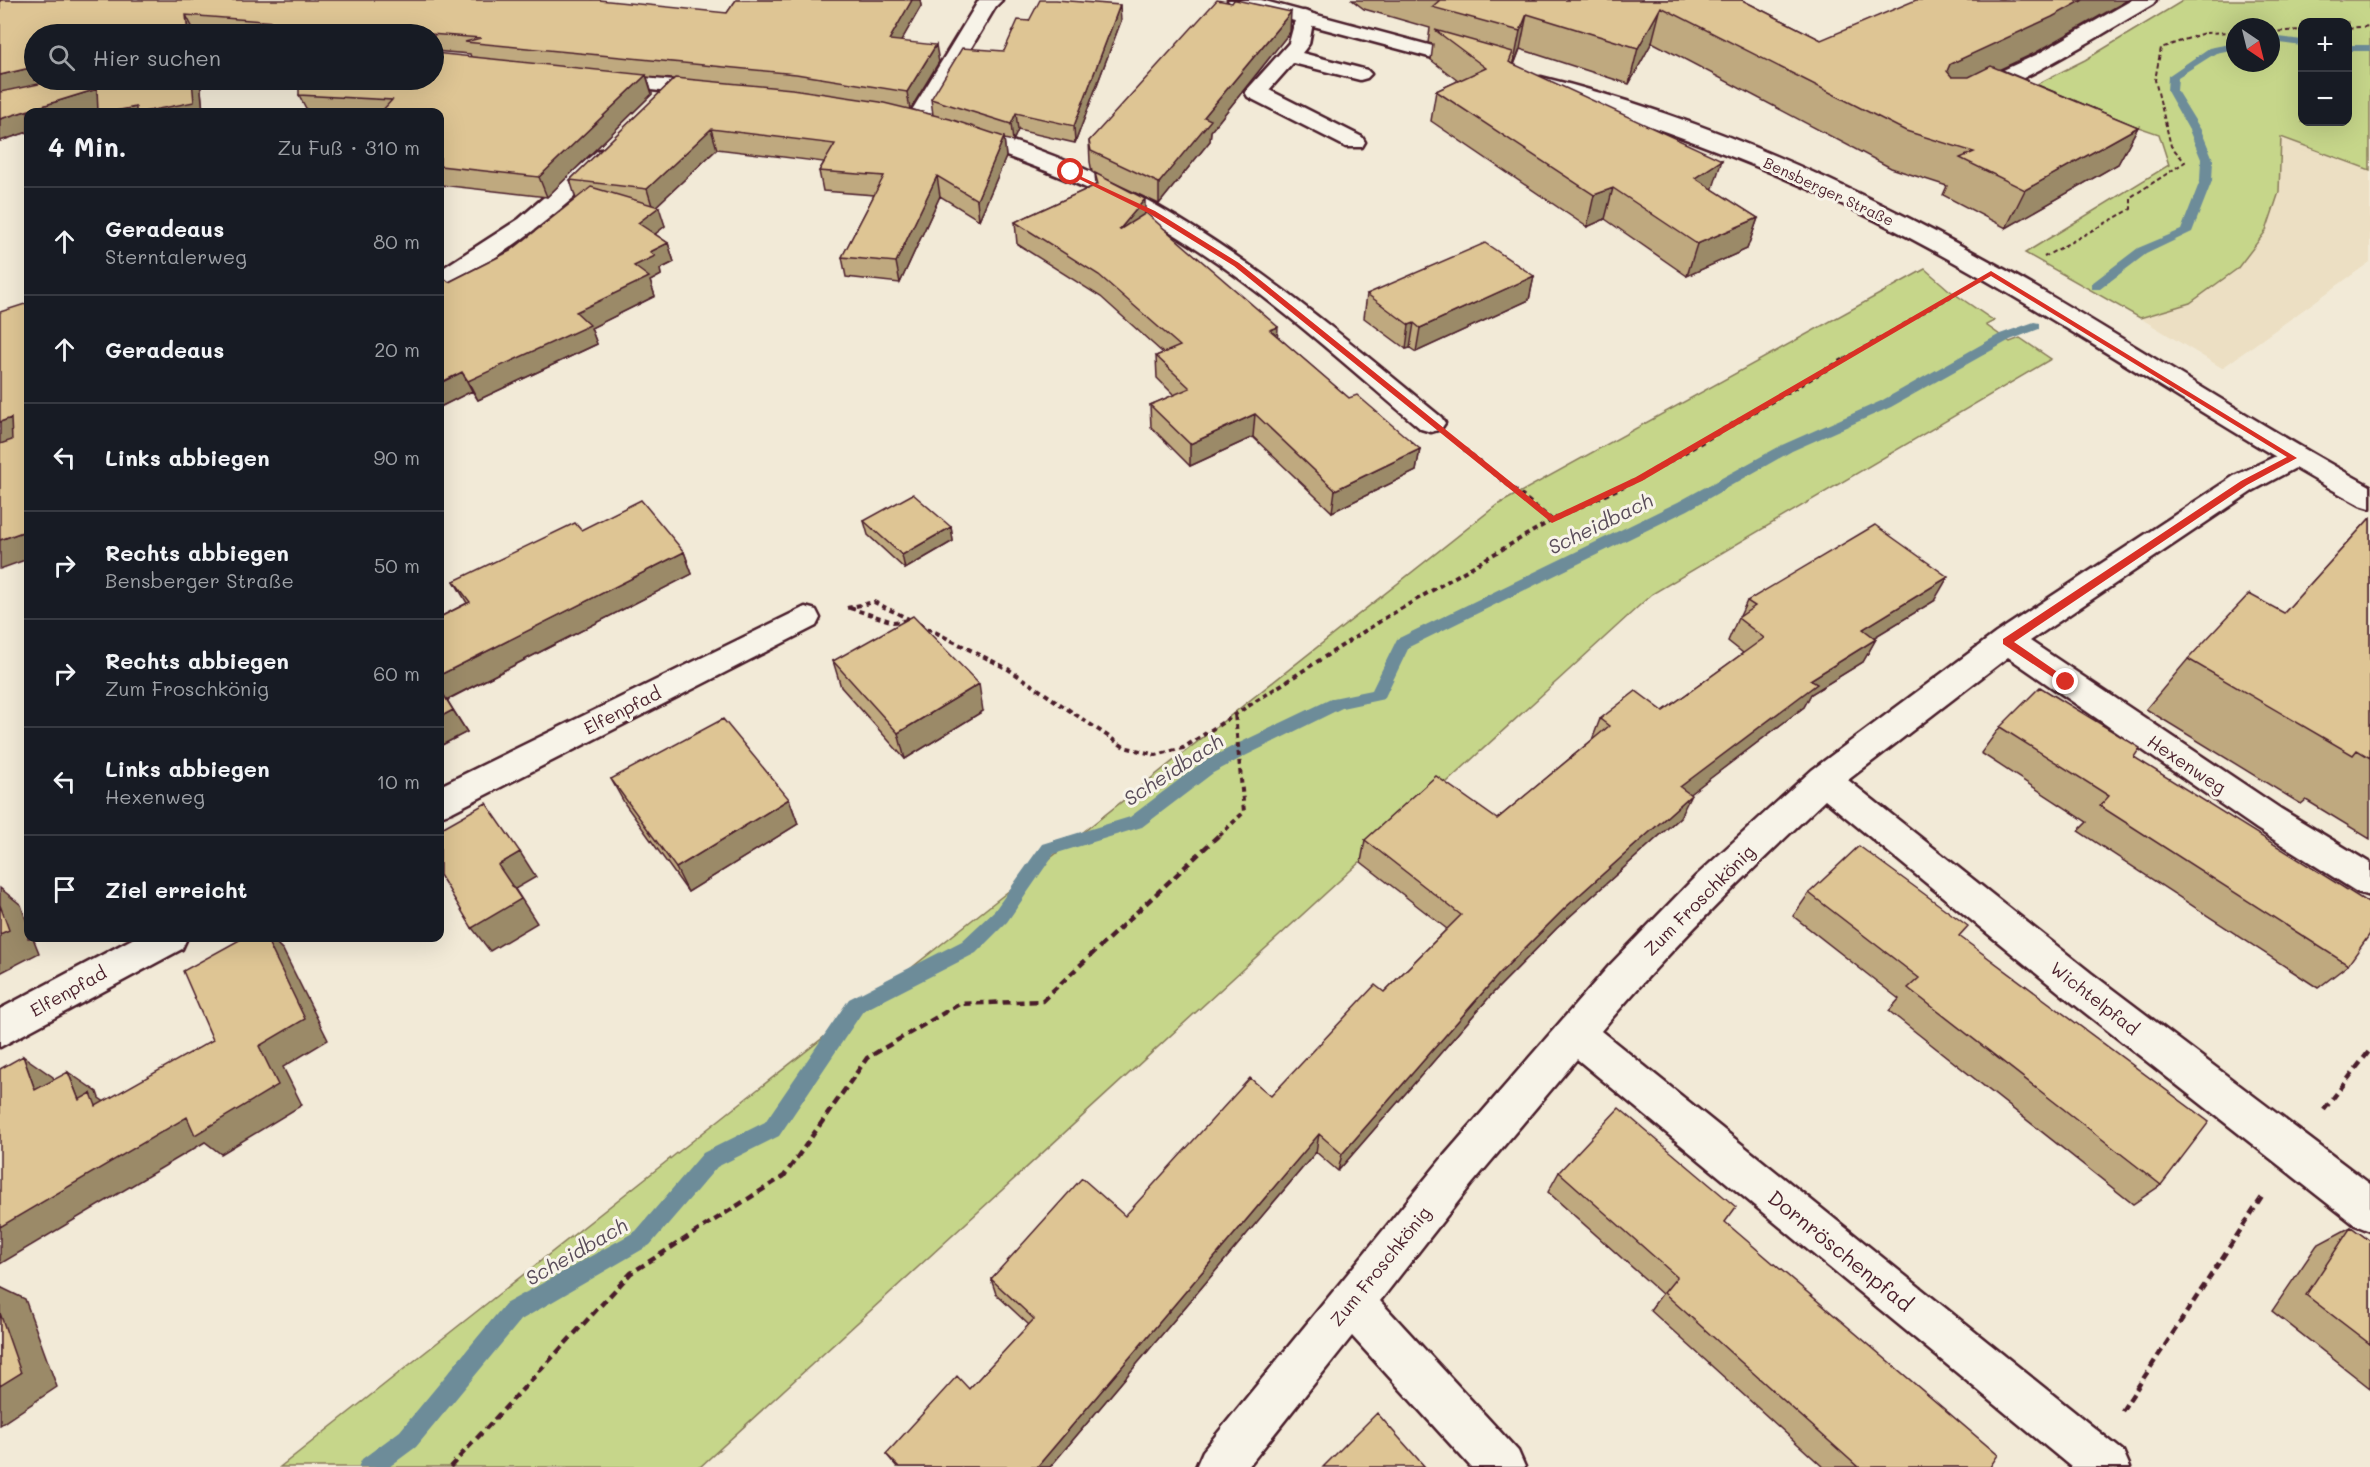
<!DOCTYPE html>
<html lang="de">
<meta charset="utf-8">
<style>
:root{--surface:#171b24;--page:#20242c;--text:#f1f3f6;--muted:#9ea1a6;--line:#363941}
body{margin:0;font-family:Mali,sans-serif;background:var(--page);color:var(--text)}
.controls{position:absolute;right:18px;top:18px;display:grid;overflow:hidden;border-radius:12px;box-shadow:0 6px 24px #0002}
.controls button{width:54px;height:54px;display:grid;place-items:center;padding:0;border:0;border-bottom:2px solid var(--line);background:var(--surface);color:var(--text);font:30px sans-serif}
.compass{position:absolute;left:2226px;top:18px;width:54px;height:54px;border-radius:50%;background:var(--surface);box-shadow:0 6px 24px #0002;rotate:145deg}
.stop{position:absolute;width:18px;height:18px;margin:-14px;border:4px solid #d93025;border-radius:50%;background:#fff}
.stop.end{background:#d93025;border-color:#fff;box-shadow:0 2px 6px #0008}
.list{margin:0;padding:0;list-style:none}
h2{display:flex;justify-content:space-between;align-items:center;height:78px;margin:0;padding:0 24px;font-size:26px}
h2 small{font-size:20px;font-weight:400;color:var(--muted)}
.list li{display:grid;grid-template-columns:39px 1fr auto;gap:18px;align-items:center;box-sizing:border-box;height:108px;padding:0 24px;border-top:2px solid var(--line)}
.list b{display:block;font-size:22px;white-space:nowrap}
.list p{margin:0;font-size:20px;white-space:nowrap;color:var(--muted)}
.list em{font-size:20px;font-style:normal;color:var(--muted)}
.icon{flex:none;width:33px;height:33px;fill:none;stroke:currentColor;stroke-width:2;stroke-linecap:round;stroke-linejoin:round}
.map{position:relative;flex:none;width:2370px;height:1467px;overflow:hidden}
.search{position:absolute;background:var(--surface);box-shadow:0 6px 24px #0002;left:24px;top:24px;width:420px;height:66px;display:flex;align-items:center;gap:15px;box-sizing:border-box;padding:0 21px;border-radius:33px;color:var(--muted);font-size:22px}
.panel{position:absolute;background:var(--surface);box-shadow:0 6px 24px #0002;left:24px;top:108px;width:420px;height:834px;border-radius:12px}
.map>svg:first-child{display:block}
</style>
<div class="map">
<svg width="2370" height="1467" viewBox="0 0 2370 1467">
<rect width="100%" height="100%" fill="#f2ead7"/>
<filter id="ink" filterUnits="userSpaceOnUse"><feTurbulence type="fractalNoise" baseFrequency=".0167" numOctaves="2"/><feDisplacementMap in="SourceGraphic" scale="12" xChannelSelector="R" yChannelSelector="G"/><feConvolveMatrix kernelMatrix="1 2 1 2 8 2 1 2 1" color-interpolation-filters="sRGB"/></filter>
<g filter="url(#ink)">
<path fill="#ecdfc3" d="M2281,136L2370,170V262L2222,368L2140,318L2190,303L2237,269L2266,231L2279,192Z"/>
<path fill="#c6d68a" stroke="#887a5a" stroke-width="1.5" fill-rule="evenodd" d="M2184,0H2370V170L2281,137L2279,192L2266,231L2237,269L2190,303L2140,318L2025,253L2169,165L2159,134L2027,89L2085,60ZM2302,22H2348V122H2302ZM2235,27H2271V63H2235Z
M1925,269L1949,290L1994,321L1986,325L2010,342L2020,338L2051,359L1652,594L700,1467H280L1497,505Z"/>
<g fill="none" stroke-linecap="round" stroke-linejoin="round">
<path fill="#6d8c99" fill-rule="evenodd" d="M2271,36L2302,40V46L2271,42Z
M2235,43V49L2216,53L2178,77L2177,91L2201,130L2213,159L2212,181L2192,232L2146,254L2100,289H2092V283L2138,248L2181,230L2200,181L2201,159L2189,130L2167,91L2168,76L2209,48Z
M2348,45H2370V51H2348Z
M2034,322L2039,323V329L2010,340L1891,407L1792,451L1688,510L1409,647L1384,699L1342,708L1245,756L1213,773L1142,827L1054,854L1007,922L976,953L863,1011L779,1136L717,1167L650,1245L521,1320L416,1447L389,1467H358L362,1459L400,1431L505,1304L636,1231L703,1153L765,1122L849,999L962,941L995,910L1042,844L1130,817L1201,763L1233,746L1333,698L1372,690L1397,639L1678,502L1782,445L1881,401L2000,334Z"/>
<g stroke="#4a1f2b" stroke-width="5">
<path id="service" d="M2132,0H2156L2153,4C2122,22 1990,105 1962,99L1959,94L1962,89L2036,55Z
M1304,11L1311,13L1314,17L1309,44L1302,53L1367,70L1371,74L1367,78L1360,80L1293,63L1269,90L1362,137L1365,142L1362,147H1346L1248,97L1245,92L1289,43L1297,13Z"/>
</g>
<g stroke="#4a1f2b" stroke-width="5">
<path id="minor" d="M979,0H1002L996,6L925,125H909L906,120Z
M606,74L712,85L720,86L723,91L720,96L712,97L599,84L595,80L599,76Z
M964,127C1158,176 1291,294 1441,417L1445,423L1441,429L1431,432L1421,429C1349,368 1278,303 1199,250C1125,200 1041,166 956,139L953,134L956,129Z
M605,149L613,151L616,156L613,161C572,201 529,237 480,267C468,275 454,284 440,287V270L519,219L597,151Z
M2293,448L2303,450L2307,457L2303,464L2254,490L2030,641L2281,809L2370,863V896L2357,892L2257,829L2008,657L1848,780L2091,973L2370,1184V1231L2355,1225L2065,997L1825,800C1747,874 1670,948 1601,1031L2123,1451L2130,1467H2071L1577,1059L1471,1185L1380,1301L1518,1451L1525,1467H1471L1352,1336L1248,1467H1196L1203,1451L1443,1157L1609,966L1696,876L1812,770L1996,633L2234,476Z
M805,607L816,610L820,618L816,626L452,812L440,816V786Z
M134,938H187L182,949L0,1047V1009Z"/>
</g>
<g stroke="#4a1f2b" stroke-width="5">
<path id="secondary" d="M1228,0H1261L1481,59L1484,63L1481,67L1474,69L1231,4Z
M1541,77C1705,117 1862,189 2009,272C2131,341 2247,419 2370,486V508L2360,505C2207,421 2064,320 1910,238C1789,174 1664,128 1533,88L1530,83L1533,78Z"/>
</g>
<path stroke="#4a1f2b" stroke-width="2" stroke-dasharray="4.5 3" stroke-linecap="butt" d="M2348,28L2370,26
M2271,32L2302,30
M2044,257L2131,209V197L2185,162L2171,146L2155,80L2161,48L2204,33L2235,32
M1844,359L1952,296"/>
<path stroke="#4a1f2b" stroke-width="4" stroke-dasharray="5 4" stroke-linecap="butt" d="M1464,449L1552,520
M847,608L874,602L913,621
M850,608L893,622L910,620
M919,624L1008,669L1124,747L1156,755L1183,748L1385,618L1552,520L1639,479L1846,358
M1219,836L1244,812L1235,714"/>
<path stroke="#4a1f2b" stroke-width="4.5" stroke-dasharray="8 5" stroke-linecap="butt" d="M2324,1110L2370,1050
M2122,1411L2264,1194
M450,1467L631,1273L784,1176L867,1058L959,1004L1042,1001L1220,834"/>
<use href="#service" fill="#f7f3e8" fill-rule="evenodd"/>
<use href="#minor" fill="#f7f3e8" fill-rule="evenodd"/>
<use href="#secondary" fill="#f7f3e8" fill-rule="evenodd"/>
</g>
<path fill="#bfa97f" stroke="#4a1f2b" stroke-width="1.5" d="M0,0L727,13L736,0H920L921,6L901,41L939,62L910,109L933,115L931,99L1004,51L1029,21H1121L1075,143L1018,130L1013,141L1004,139L1006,157L979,220L940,196L900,283L846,277L842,257L874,195L823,191L819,171L824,162L717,149L656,206L665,226L655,234L668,243L674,262L660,269L661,275L650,281L655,296L591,328L597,344L478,400L472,391L440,407V275L449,282L510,251L576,199L570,180L674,79L647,77L652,94L547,197L441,185L440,186V112H308L299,95L471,57L470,54L434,51V34H229L195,32L34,34V80H200L203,112L98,110L28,112V132L0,141Z
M1352,0H1742L1821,40L2035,53L2000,69L2138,127L2118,164L2006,228L1943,195L1947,186L1891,168L1652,42L1629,84L1520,49L1514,65L1758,218L1747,249L1687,276L1605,219L1587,227L1431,121L1436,91L1458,81L1431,60L1433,44L1428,43L1430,28L1364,9Z
M1232,3L1290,32L1211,131L1210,141L1159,204L1108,180L1278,337L1349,398L1420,449L1416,471L1332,512L1253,437L1190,466L1151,427L1150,405L1174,395L1157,378L1156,356L1163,353L1101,297L1017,244L1015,222L1096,185L1095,174L1092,172L1090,162L1089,141Z
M1534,276L1529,300L1416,352L1410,348L1406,349L1364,318L1367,294Z
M2370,518V839L2306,800L2301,804L2146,709L2188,659L2284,613Z
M864,521L951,527L953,541L905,569L868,535Z
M581,530L684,552L692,574L447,700L467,732L440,746V617L467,603L454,581Z
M1747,601H1934L1874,637L1876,639L1863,662L1811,694L1804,707L1689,794L1680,817L1557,928L1492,994L1338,1171L1316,1152L1050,1467H897L886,1454L969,1389L1029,1325L996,1294L991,1279L1125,1216L1271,1096L1384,992L1447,929L1361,862L1365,840L1497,819L1592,740L1600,719L1663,711L1743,653L1728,641L1738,618L1740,616Z
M833,661L983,711L905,759L841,687Z
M2000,727L2134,757L2348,965L2318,988L2078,831L2087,822L1981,753Z
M611,779L789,799L798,824L688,892L625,804Z
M1809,893L1959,937L2161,1185L2133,1204L1889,1011L1899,999L1793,916Z
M1559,1172L1990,1467H1823L1650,1310L1662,1294L1548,1192Z
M2351,1227L2370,1241V1388L2272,1311L2317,1245Z"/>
<path fill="#9b8a68" stroke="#4a1f2b" stroke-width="1.5" d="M912,0H920L921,6L892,57L889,40Z
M2083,0H2128L2035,53L1934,100L1950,64Z
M1120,5L1121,21L1075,143L1074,126Z
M1661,7L1652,42L1629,84L1638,48Z
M1291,12L1290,32L1211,131L1210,141L1159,204V183L1204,117Z
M1527,14L1520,49L1513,67L1520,31Z
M186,15L195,32L196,34H188Z
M936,45L939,62L910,110L907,92Z
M34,67V80H66L0,95V75Z
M646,75L652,94L547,197L539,177Z
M192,80H200L203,112H143Z
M97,89L108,107L90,112H28V132L0,141V119Z
M136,107L139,112H110Z
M1016,113L1018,130L1013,141L1011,124Z
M2138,127L2118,164L2006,228L2025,190Z
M711,129L717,149L653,209L647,189Z
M1004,137L1006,157L979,220L977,200Z
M1722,160L1712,191L1695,178Z
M937,176L940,196L900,283L896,262Z
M1613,188L1605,219L1587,227L1594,195Z
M1145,199V221L1119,230Z
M659,207L665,226L645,242L638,223Z
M1758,218L1747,249L1687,276L1697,244Z
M668,243L674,262L660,269L661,275L650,281L655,296L591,328L597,344L478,400L468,381L576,312L650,252Z
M1534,276L1529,300L1416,352L1420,328Z
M1414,323L1410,348L1406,349L1409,325Z
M1278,327L1277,349L1270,330Z
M462,372L472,391L440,407V383Z
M1255,414L1253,437L1190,466V444Z
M11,418L28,439L0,449V422Z
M1420,449L1416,471L1332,512L1335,490Z
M951,527L953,541L905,569L902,555Z
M28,530V559L0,569V540Z
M684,552L692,574L446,700L440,690V675Z
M1948,577L1934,601L1850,652L1863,629Z
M1876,639L1863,662L1811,694L1804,707L1670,809L1680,787L1810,680Z
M979,684L983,711L905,759L898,733Z
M453,710L467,732L440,746V717Z
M1691,795L1680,817L1557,928L1492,994L1338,1171L1342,1154L1499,974L1566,907Z
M789,799L798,824L688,892L676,868Z
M520,852L536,877L515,889L537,923L490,951L472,928L498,865Z
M0,888L21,905L28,925V938H33L39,953L0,973Z
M266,938H271L283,950L328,1040L283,1067L302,1105L221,1154L205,1142L0,1264V1227L259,1046Z
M23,1056L53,1077L65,1110L35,1090Z
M68,1072L97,1092L99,1098L119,1112L124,1125L79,1100Z
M1319,1134L1316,1152L1050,1467H1037Z
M0,1287L25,1299L57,1387L0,1425Z"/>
<path fill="#dec594" stroke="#4a1f2b" stroke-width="1.5" d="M0,0H599L727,13L736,0H912L889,40L936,45L907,92L796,74L465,42L481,38L186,15L188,34H34V67L0,75Z
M1040,0H1056L1120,5L1074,126L1016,113L1011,124L931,99L962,48L1004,51L1018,20L1029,21Z
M1217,0L1232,3L1234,0H1236L1291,12L1204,117L1211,120L1159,183L1091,151L1089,141Z
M1440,0H1742L1821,40L1916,0H2083L2052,17L1950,64L1947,71L1952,77H1969L1991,66L2138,127L2025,190L1960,158L1974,152L1906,131L1661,7L1638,48L1527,14L1520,31L1432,7Z
M1435,30L1513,52L1509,62L1722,160L1695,178L1758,218L1697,244L1613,188L1594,195L1436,91L1486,68Z
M434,53L646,75L539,177L440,166V112H381L392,100L299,95V88L327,80H434Z
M675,78L792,89L880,102L950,119L1004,137L977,200L937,176L896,262L842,257L884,176L819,171L835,144L711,129L647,189L570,180Z
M58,80H192L194,102L143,112H136V107L110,112H98L97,89L0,119V92Z
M1095,173L1145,199L1119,230L1146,213L1278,327L1270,330L1349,398L1357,395L1420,449L1335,490L1255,414L1190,444L1150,405L1190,388L1156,356L1180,346L1099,275L1015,222L1098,184Z
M591,187L659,207L638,223L668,243L650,252L655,256L634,266L649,277L576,312L590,325L468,381L462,372L440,383V275L449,282L510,251Z
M1485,243L1534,276L1420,328L1414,323L1409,325L1367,294Z
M28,303V530L0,540V444L12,440L11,418L0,422V312Z
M913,494L951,527L902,555L864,521Z
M641,500L684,552L440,675V617L470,602L454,581L575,523L581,530Z
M2370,518V758L2357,750L2353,755L2188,659L2249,594L2284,613Z
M1875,525L1948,577L1863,629L1876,639L1810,680L1817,684L1680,787L1691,795L1566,907L1499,974L1342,1154L1319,1134L1037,1467H899L886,1454L957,1376L969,1389L1034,1319L991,1279L1082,1178L1125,1216L1250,1078L1271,1096L1375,985L1384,992L1461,915L1365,840L1436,776L1497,819L1609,726L1600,719L1636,691L1663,711L1764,638L1738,618L1755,606L1747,601Z
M913,616L979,684L898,733L833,661Z
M2040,687L2140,748L2134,757L2370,904V934L2348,965L2100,806L2109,796L2000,727Z
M440,689L453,710L440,717Z
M723,719L789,799L676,868L611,779Z
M486,803L520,852L498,865L521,899L472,928L440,875V829Z
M1859,846L1968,926L1959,936L2209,1122L2161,1185L1908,988L1919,978L1809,893Z
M0,905L9,930L0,934Z
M243,938H266L305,1019L259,1046L278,1085L195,1135L187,1117L0,1227V1069L23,1056L35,1090L68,1072L79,1100L91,1093L96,1106L213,1040L183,971Z
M1619,1108L1736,1207L1725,1222L1998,1455L1990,1467H1858L1664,1293L1677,1277L1559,1172Z
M2351,1227L2370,1241V1344L2306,1295Z
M0,1313L21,1373L0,1386Z
M1377,1413L1425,1467H1323Z"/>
</g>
<path fill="#d93025" d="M1069,171L1155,211L1239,263L1553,516L1636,477L1991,271L2297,458L2247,485L2014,642L2069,680V685L2066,686L2003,644V639L2241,481L2287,457L1991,276L1642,481L1552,523L1234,266L1150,214L1069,174Z"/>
<g text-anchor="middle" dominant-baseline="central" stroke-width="6" stroke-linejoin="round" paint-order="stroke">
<g font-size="15" fill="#4a1f2b" stroke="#f7f3e8">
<text transform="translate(1829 191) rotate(25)">Bensberger Straße</text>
</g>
<g font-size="18" fill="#4a1f2b" stroke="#f7f3e8">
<text transform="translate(622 710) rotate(-27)">Elfenpfad</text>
<text transform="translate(2187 764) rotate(34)">Hexenweg</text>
<text transform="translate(1699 900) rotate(-45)">Zum Froschkönig</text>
<text transform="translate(68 991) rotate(-29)">Elfenpfad</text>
<text transform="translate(2095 998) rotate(38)">Wichtelpfad</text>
<text transform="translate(1380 1266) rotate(-51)">Zum Froschkönig</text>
</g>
<g font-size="20" font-style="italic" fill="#594c59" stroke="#f7f3e8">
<text transform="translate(1600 523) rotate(-26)">Scheidbach</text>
<text transform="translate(1173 769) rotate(-33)">Scheidbach</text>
<text transform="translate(576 1251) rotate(-30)">Scheidbach</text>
</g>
<g font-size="21" fill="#4a1f2b" stroke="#f7f3e8">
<text transform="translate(1841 1250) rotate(39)">Dornröschenpfad</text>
</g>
</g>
</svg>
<div class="controls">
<button>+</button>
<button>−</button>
</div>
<svg class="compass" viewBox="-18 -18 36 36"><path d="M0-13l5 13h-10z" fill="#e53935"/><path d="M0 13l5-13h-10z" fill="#9ea1a6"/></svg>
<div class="stop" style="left:1071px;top:172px"></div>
<div class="stop end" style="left:2066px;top:682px"></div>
<div class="search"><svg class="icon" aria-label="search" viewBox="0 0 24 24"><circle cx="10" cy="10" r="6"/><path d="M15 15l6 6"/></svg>Hier suchen</div>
<section class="panel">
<h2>4 Min.<small>Zu Fuß · 310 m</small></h2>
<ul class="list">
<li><svg class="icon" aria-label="ahead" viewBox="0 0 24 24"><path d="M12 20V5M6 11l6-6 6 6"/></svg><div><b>Geradeaus</b><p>Sterntalerweg</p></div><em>80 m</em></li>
<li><svg class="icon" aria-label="ahead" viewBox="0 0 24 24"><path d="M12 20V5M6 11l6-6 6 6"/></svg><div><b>Geradeaus</b></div><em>20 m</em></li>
<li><svg class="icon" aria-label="left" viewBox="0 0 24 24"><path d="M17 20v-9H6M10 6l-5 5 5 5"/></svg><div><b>Links abbiegen</b></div><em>90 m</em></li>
<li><svg class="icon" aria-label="right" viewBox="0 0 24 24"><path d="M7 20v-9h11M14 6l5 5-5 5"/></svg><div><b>Rechts abbiegen</b><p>Bensberger Straße</p></div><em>50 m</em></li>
<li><svg class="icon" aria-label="right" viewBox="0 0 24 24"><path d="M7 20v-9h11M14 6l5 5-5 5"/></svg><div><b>Rechts abbiegen</b><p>Zum Froschkönig</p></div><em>60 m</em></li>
<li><svg class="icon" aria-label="left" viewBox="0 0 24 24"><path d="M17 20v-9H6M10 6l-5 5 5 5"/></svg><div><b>Links abbiegen</b><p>Hexenweg</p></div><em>10 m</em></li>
<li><svg class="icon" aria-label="arrive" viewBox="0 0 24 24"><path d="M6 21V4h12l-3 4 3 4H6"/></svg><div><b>Ziel erreicht</b></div></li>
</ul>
</section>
</div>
